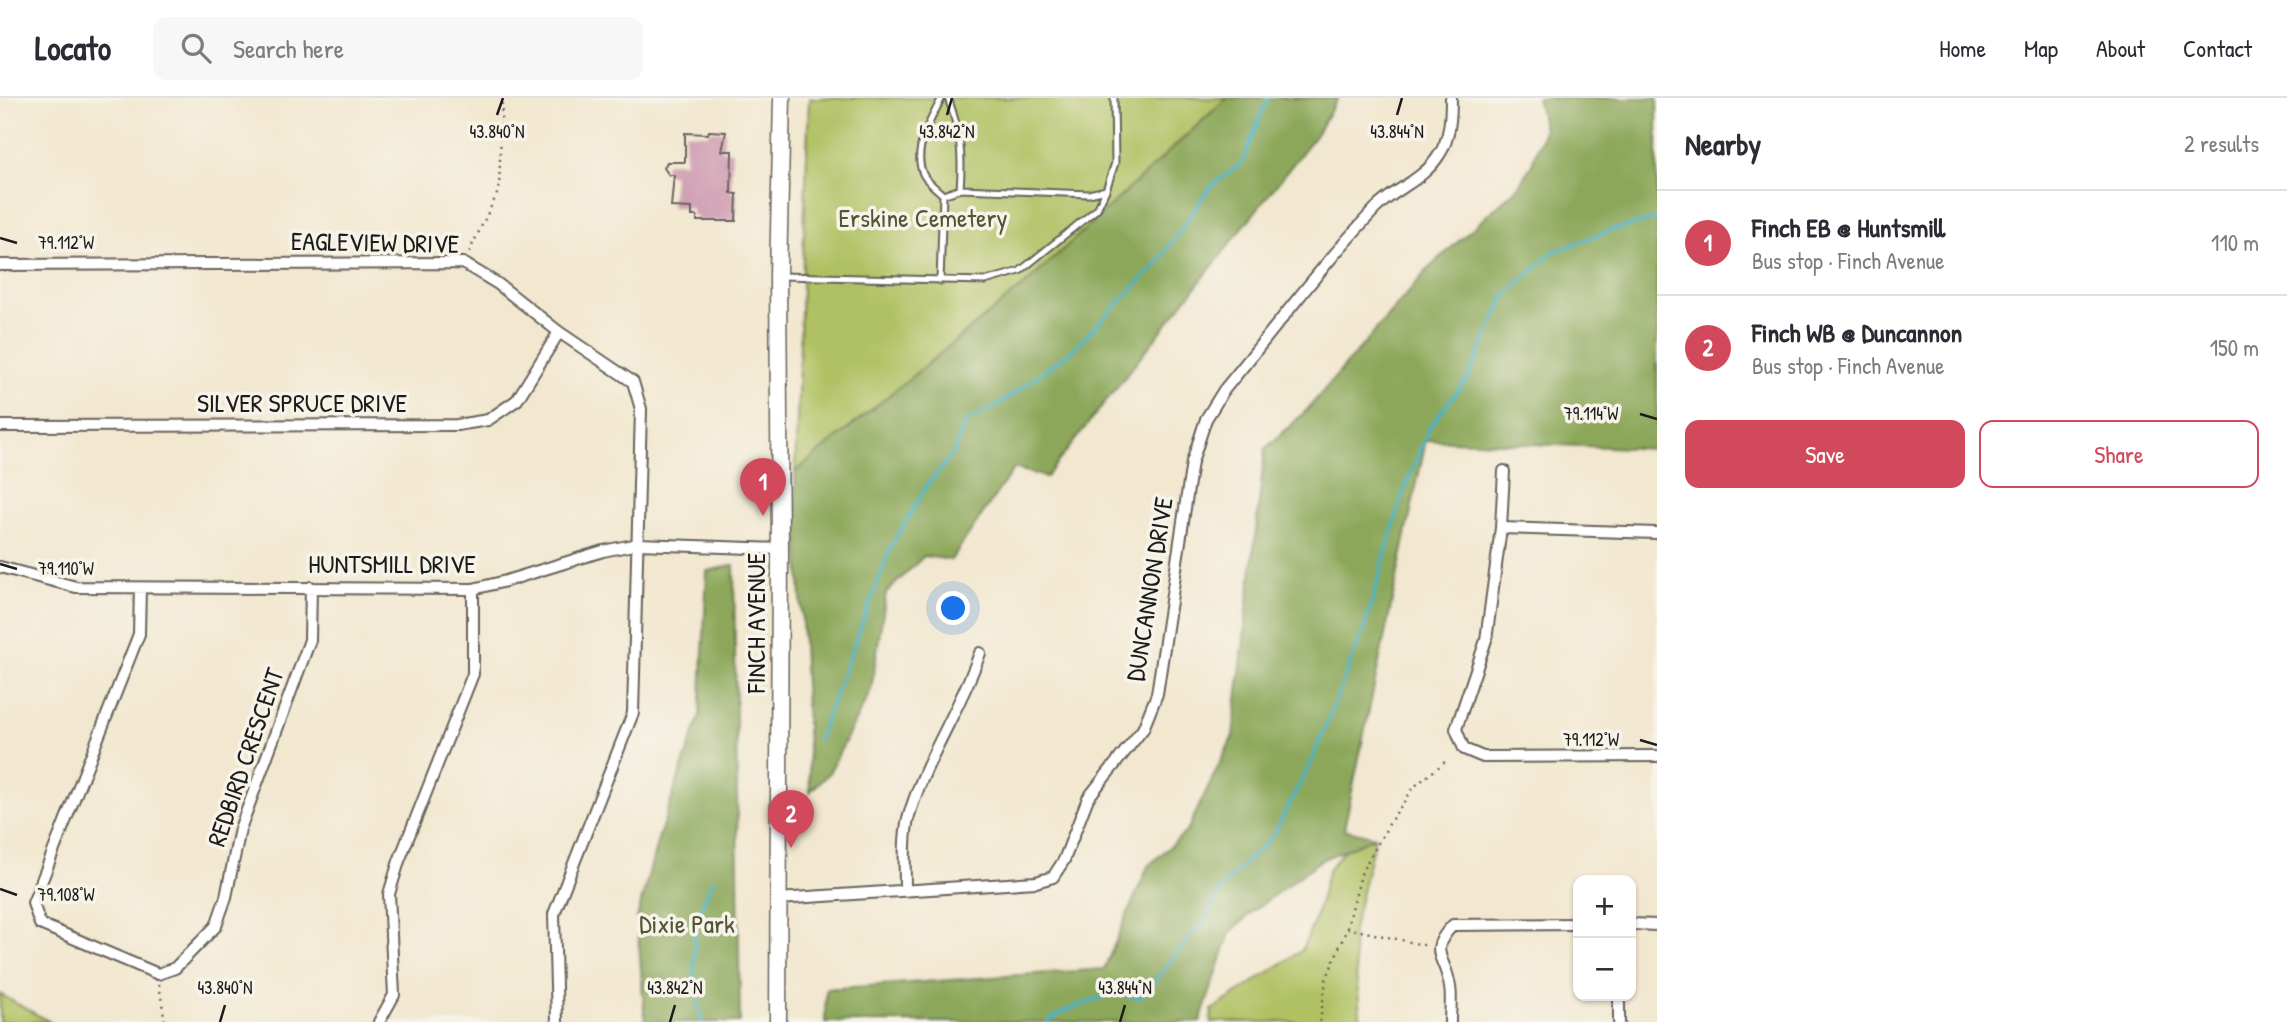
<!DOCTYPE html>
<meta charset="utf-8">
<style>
:root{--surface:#fff;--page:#f7f7f7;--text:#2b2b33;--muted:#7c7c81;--line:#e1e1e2;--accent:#d1495b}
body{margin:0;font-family:"Patrick Hand",sans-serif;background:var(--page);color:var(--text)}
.controls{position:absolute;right:21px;bottom:21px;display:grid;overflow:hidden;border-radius:14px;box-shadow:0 2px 5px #0004}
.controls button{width:63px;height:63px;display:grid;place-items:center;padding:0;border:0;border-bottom:2px solid var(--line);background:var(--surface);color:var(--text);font:35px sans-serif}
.you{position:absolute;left:954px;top:511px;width:24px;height:24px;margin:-18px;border:5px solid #fff;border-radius:50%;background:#1a73e8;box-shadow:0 0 0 10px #1a73e833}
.badge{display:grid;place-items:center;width:46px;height:46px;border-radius:50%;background:var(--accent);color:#fff;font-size:23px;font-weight:700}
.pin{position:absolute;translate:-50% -58px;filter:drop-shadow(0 2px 4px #0008)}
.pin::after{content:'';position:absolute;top:37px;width:24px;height:21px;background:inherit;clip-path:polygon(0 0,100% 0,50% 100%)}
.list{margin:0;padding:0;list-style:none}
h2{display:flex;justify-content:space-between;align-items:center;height:91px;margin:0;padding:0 28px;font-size:30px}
h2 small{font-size:23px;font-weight:400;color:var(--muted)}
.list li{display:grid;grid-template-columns:46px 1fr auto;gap:21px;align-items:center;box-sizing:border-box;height:105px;padding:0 28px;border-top:2px solid var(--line)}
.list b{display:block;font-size:26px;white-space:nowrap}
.list p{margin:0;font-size:23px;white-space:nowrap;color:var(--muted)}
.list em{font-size:23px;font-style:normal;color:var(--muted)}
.actions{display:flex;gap:14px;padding:21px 28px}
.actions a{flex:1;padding:16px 0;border:2px solid var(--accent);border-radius:14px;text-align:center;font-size:24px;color:var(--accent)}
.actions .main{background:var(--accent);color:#fff}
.icon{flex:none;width:38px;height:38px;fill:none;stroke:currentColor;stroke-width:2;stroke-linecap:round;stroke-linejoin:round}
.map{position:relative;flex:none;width:1657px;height:924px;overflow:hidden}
header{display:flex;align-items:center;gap:42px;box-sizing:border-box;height:98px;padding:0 35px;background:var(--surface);border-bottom:2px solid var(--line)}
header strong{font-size:33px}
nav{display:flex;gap:38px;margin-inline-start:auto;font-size:24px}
.search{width:490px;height:63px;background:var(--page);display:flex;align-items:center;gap:18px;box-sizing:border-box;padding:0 24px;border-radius:14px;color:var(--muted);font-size:26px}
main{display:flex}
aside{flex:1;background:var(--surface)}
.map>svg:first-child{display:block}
</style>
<header>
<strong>Locato</strong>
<div class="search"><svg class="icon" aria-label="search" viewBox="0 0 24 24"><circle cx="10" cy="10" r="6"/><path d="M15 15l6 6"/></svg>Search here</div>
<nav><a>Home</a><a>Map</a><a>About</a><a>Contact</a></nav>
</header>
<main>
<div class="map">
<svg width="1657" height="924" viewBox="0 0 1657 924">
<rect width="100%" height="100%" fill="#f7f3e8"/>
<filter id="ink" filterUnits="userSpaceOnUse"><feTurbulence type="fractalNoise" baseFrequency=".0143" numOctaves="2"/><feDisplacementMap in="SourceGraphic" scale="14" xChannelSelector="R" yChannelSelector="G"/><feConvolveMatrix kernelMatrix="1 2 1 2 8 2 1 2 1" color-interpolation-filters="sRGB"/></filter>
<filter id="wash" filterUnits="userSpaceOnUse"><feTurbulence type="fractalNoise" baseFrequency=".00686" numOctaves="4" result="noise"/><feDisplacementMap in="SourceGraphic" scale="28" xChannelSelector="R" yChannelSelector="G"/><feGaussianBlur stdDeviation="1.57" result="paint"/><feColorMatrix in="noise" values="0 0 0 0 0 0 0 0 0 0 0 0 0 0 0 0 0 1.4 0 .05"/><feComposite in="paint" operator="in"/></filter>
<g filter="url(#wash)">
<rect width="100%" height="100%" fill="#f2e7cf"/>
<path fill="#b0c164" stroke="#666e40" stroke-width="2" d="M809,0H1227L1028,184L795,374Z
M1375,739L1352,836L1361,924H1211L1212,912L1302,852L1314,824L1329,771L1346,750Z
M0,896L50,924H0Z"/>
<path fill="#8ca75a" stroke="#54623b" stroke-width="2" d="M1227,0H1338L1315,38L1046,379L1014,370L951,462L924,458L886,495L871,592L829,675L810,694L795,374L1028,184Z
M1537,0H1657V351L1426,342L1344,731L1375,739L1321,762L1253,813L1230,835L1200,924H825L826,891L1104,871L1148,768L1187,733L1233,638L1265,351L1307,312L1429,170L1518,89L1531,68L1544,32Z
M734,467L740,924H645L637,820L658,741L700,617L707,473Z"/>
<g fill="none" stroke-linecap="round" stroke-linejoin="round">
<path stroke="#44b2c0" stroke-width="3.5" d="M818,642L891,449L927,387L953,356L965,324L997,308L1071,253L1156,167L1211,88L1242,65L1268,0
M702,924L694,876L695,824L713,782
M1048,924L1062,914L1114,895L1140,900L1207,819L1220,791L1273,737L1311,665L1364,531L1403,395L1430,328L1468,280L1505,198L1553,154L1611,132L1657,121"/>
</g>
<g id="blocks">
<path fill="#cc96ae" d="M709,33L726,34L722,53H732L731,95L737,96L736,123H697V118H692V110L671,109L674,77H669L664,70L667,64H685V35L708,36Z"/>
</g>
</g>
<g filter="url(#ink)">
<use href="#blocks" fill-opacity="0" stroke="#67635b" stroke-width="2"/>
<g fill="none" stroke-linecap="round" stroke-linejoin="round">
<g stroke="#67635b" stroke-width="9">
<path id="lane" d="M948,0C960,33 963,55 960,91L1089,96L1106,92L1115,65L1114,0
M943,97L960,91
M781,178L985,183L1020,173L1097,111L1106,92
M940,183L943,97C937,91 926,83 923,76C912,51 931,21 942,0"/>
</g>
<g stroke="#67635b" stroke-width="14">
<path id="street" d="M0,167L463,165L498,186L559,234L633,284L641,311L633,615L554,816L557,924
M0,328L457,327L488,322L517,302L559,234
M1504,373L1501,430L1486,542L1456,631L1464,651L1483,659L1657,658
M1501,430L1657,435
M0,469L76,489L473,491L506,483L603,453L638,446L780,451
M140,490L139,536L33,805L40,826L158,876L175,870L216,828L226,799L240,731L310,542L311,489
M905,792C905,769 903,742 908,721C924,663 960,612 980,555
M778,801L1036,784L1053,779L1064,762L1088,700L1143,631L1157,596L1192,364L1206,321L1224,292C1274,232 1321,168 1375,111C1395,90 1423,83 1439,57C1450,41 1451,19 1451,0
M1631,826L1657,827
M1619,898V924
M379,924L394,897L389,796L399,763L473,576V491
M1450,924C1450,913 1452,900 1450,889C1446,858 1426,855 1453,827L1578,826"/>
</g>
<g stroke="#67635b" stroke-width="19">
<path id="secondary" d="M778,924L780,451L778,178L782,0"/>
</g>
<path stroke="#67635b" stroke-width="2.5" stroke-dasharray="2 5" stroke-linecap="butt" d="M469,154L499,92L502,0
M1347,830L1428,848
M159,886L165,924
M1320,924L1326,882L1347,830L1362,773L1392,721L1415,688L1446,663"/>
<use href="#lane" stroke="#fff" stroke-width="5"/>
<use href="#street" stroke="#fff" stroke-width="10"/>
<use href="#secondary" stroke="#fff" stroke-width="16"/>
</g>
</g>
<path fill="none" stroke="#1c1c1c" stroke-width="2.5" d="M497,17L503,0M947,17L952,0M1397,17L1402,0M0,140L17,145M1640,316L1657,321M0,466L17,471M1640,642L1657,647M0,791L17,797M220,924L225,907M670,924L675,907M1120,924L1125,907"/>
<g text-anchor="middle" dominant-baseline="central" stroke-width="7" stroke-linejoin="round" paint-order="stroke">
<g font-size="26" fill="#505635" stroke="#f7f3e8">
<text x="923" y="119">Erskine Cemetery</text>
<text x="687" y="825">Dixie Park</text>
</g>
<g font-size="26" fill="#1c1c1c" stroke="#f7f3e8">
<text transform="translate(375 144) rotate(1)">EAGLEVIEW DRIVE</text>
<text x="302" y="304">SILVER SPRUCE DRIVE</text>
<text x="392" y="465">HUNTSMILL DRIVE</text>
<text transform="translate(1149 491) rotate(-81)">DUNCANNON DRIVE</text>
<text transform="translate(755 525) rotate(-90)">FINCH AVENUE</text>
<text transform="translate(245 659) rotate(-71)">REDBIRD CRESCENT</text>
</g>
</g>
<g font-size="18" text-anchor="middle" fill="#1c1c1c" stroke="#f7f3e8" stroke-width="7" stroke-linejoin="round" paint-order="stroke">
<text x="497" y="40">43.840°N</text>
<text x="947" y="40">43.842°N</text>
<text x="1397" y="40">43.844°N</text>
<text x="66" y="151">79.112°W</text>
<text x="1591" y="322">79.114°W</text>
<text x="66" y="477">79.110°W</text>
<text x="1591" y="648">79.112°W</text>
<text x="66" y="803">79.108°W</text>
<text x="225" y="896">43.840°N</text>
<text x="675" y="896">43.842°N</text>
<text x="1125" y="896">43.844°N</text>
</g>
</svg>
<div class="controls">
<button>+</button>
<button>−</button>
</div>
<div class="you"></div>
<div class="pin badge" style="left:763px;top:418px">1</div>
<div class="pin badge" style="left:791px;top:750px">2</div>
</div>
<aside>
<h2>Nearby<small>2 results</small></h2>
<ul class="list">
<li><span class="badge">1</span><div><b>Finch EB @ Huntsmill</b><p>Bus stop · Finch Avenue</p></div><em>110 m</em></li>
<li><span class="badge">2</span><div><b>Finch WB @ Duncannon</b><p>Bus stop · Finch Avenue</p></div><em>150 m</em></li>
</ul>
<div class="actions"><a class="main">Save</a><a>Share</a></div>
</aside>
</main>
